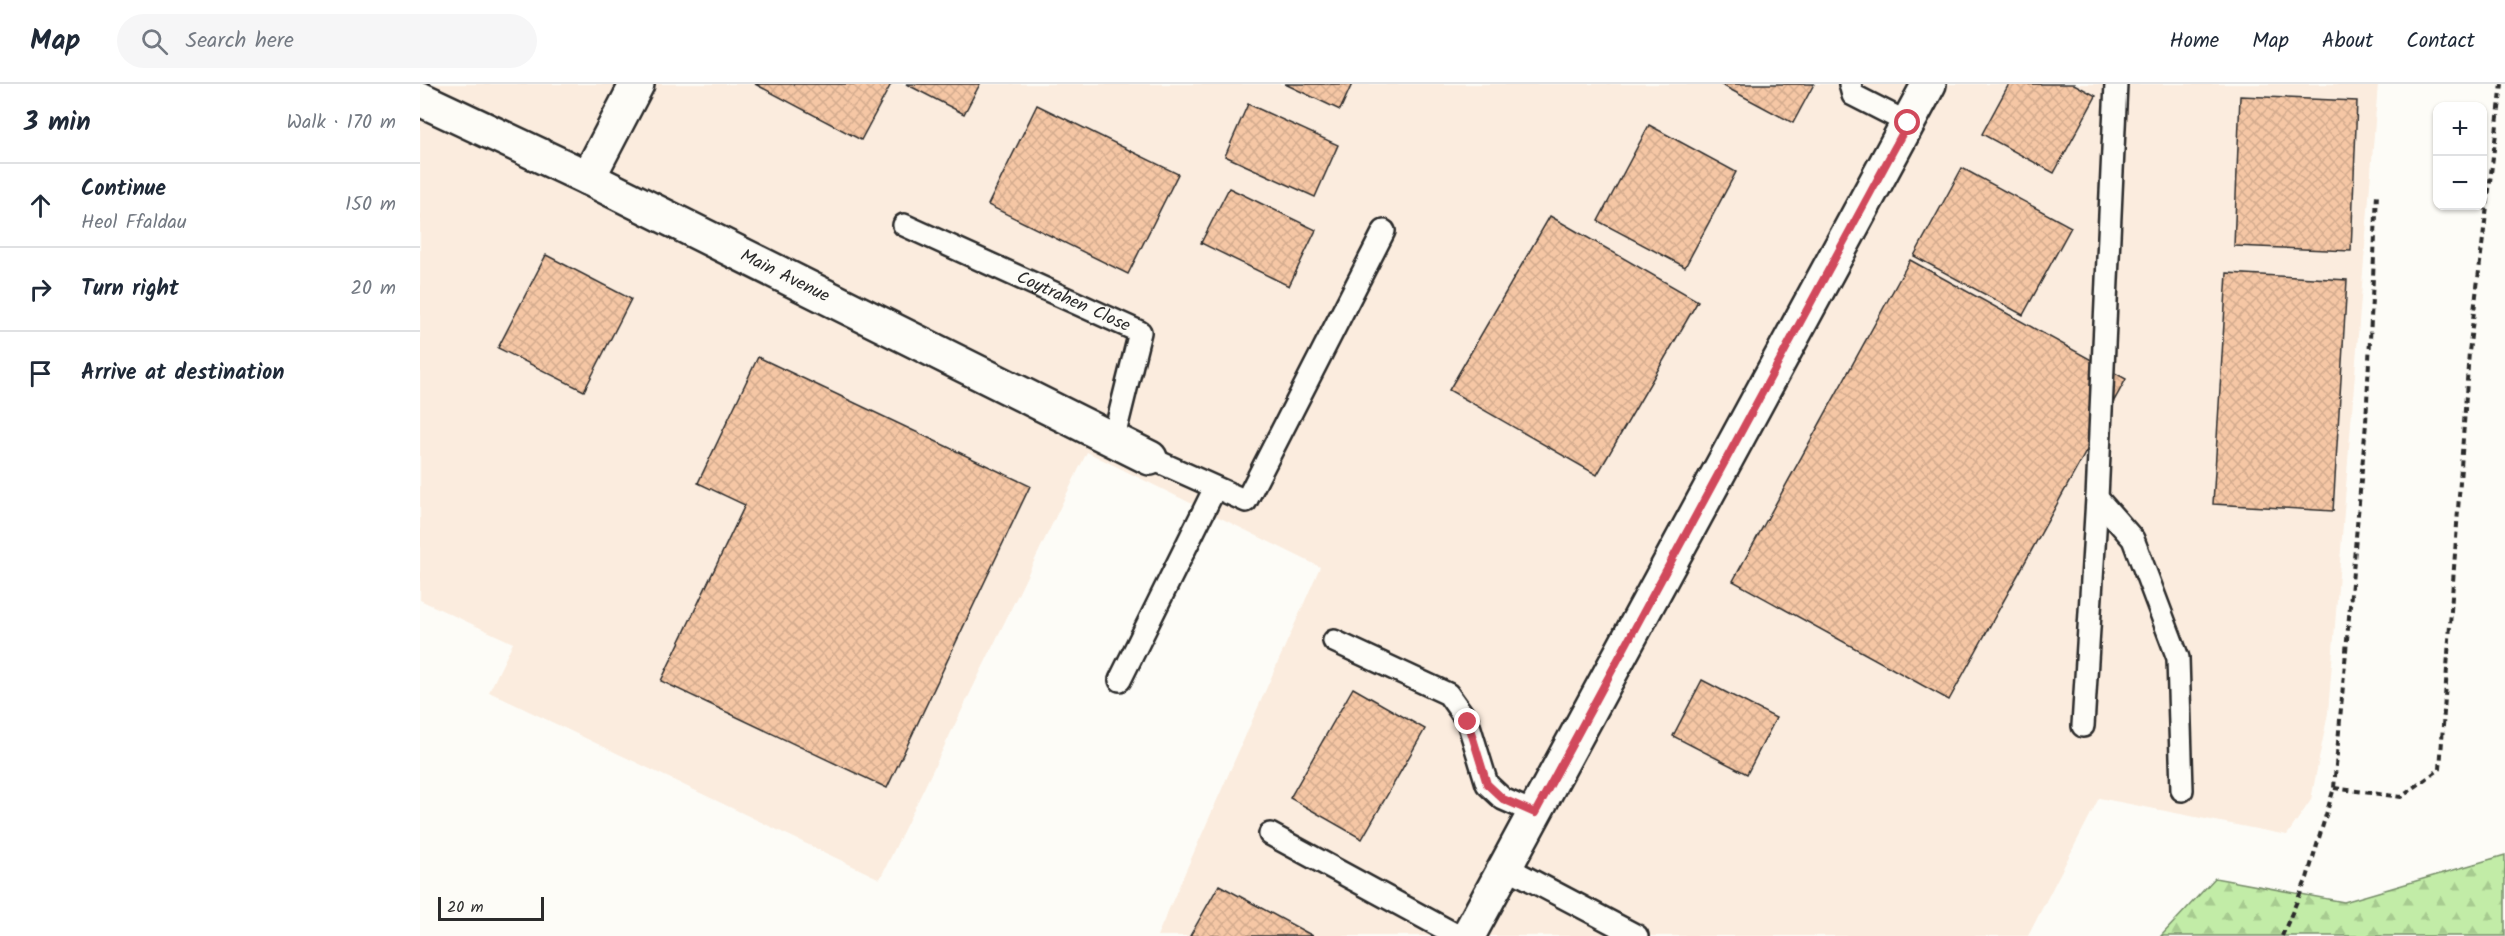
<!DOCTYPE html>
<meta charset="utf-8">
<style>
:root{--surface:#fff;--page:#f6f6f7;--text:#1f2937;--muted:#747a83;--line:#e0e1e3}
body{margin:0;font-family:Kalam,sans-serif;background:var(--page);color:var(--text)}
.controls{position:absolute;right:18px;top:18px;display:grid;overflow:hidden;border-radius:12px;box-shadow:0 2px 4px #0004}
.controls button{width:54px;height:54px;display:grid;place-items:center;padding:0;border:0;border-bottom:2px solid var(--line);background:var(--surface);color:var(--text);font:30px sans-serif}
.scale{position:absolute;left:18px;bottom:15px;width:106px;box-sizing:border-box;padding-left:6px;border:3px solid #2b2b2b;border-top:0;font-size:16px;line-height:21px;white-space:nowrap;color:#2b2b2b;-webkit-text-stroke:4px #fdfcf7;paint-order:stroke}
.stop{position:absolute;width:18px;height:18px;margin:-14px;border:4px solid #d1495b;border-radius:50%;background:#fff}
.stop.end{background:#d1495b;border-color:#fff;box-shadow:0 2px 6px #0008}
.list{margin:0;padding:0;list-style:none}
h2{display:flex;justify-content:space-between;align-items:center;height:78px;margin:0;padding:0 24px;font-size:26px}
h2 small{font-size:20px;font-weight:400;color:var(--muted)}
.list li{display:grid;grid-template-columns:39px 1fr auto;gap:18px;align-items:center;box-sizing:border-box;height:84px;padding:0 24px;border-top:2px solid var(--line)}
.list b{display:block;font-size:22px;white-space:nowrap}
.list p{margin:0;font-size:20px;white-space:nowrap;color:var(--muted)}
.list em{font-size:20px;font-style:normal;color:var(--muted)}
.icon{flex:none;width:33px;height:33px;fill:none;stroke:currentColor;stroke-width:2;stroke-linecap:round;stroke-linejoin:round}
.map{position:relative;flex:none;width:2085px;height:852px;overflow:hidden}
header{display:flex;align-items:center;gap:36px;box-sizing:border-box;height:84px;padding:0 30px;background:var(--surface);border-bottom:2px solid var(--line)}
header strong{font-size:28px}
nav{display:flex;gap:33px;margin-inline-start:auto;font-size:21px}
.search{width:420px;height:54px;background:var(--page);display:flex;align-items:center;gap:15px;box-sizing:border-box;padding:0 21px;border-radius:33px;color:var(--muted);font-size:22px}
main{display:flex}
aside{flex:1;background:var(--surface)}
.map>svg:first-child{display:block}
</style>
<header>
<strong>Map</strong>
<div class="search"><svg class="icon" aria-label="search" viewBox="0 0 24 24"><circle cx="10" cy="10" r="6"/><path d="M15 15l6 6"/></svg>Search here</div>
<nav><a>Home</a><a>Map</a><a>About</a><a>Contact</a></nav>
</header>
<main>
<aside>
<h2>3 min<small>Walk · 170 m</small></h2>
<ul class="list">
<li><svg class="icon" aria-label="ahead" viewBox="0 0 24 24"><path d="M12 20V5M6 11l6-6 6 6"/></svg><div><b>Continue</b><p>Heol Ffaldau</p></div><em>150 m</em></li>
<li><svg class="icon" aria-label="right" viewBox="0 0 24 24"><path d="M7 20v-9h11M14 6l5 5-5 5"/></svg><div><b>Turn right</b></div><em>20 m</em></li>
<li><svg class="icon" aria-label="arrive" viewBox="0 0 24 24"><path d="M6 21V4h12l-3 4 3 4H6"/></svg><div><b>Arrive at destination</b></div></li>
</ul>
</aside>
<div class="map">
<svg width="2085" height="852" viewBox="0 0 2085 852">
<defs>
<pattern id="forest-firs" width="22" height="20" patternUnits="userSpaceOnUse" patternTransform="scale(1.5)"><rect width="22" height="20" fill="#c2eca7"/><path d="M5 1l3.5 6h-7zM16 11l3.5 6h-7z" fill="#a7cb90"/></pattern>
<pattern id="building-cross-hatch" width="8" height="8" patternUnits="userSpaceOnUse" patternTransform="scale(1.5)"><rect width="8" height="8" fill="#f6c7a5"/><path d="M0 0l8 8M0 8l8-8" fill="none" stroke="#d3ab8e"/></pattern>
</defs>
<rect width="100%" height="100%" fill="#fdfcf7"/>
<filter id="ink" filterUnits="userSpaceOnUse"><feTurbulence type="fractalNoise" baseFrequency=".0167" numOctaves="2"/><feDisplacementMap in="SourceGraphic" scale="12" xChannelSelector="R" yChannelSelector="G"/><feConvolveMatrix kernelMatrix="1 2 1 2 8 2 1 2 1" color-interpolation-filters="sRGB"/></filter>
<g filter="url(#ink)">
<path fill="#fbecde" d="M0,0H1958L1908,629L1891,716L1867,751L1679,714L1608,852H737L900,483L667,368L460,795L69,608L93,559L0,516Z"/>
<path fill="url(#forest-firs)" stroke="#768c69" stroke-width="1.5" d="M2085,771V852H1741L1795,794L1924,818Z"/>
<path fill="url(#building-cross-hatch)" stroke="#2b2b2b" stroke-width="1.5" d="M335,0H471L441,56Z
M486,0H560L544,30Z
M865,0H932L920,26Z
M1300,0H1394L1373,39Z
M1589,0H1654L1676,12L1634,89L1562,50Z
M1820,12L1937,17L1931,167L1814,162Z
M828,20L918,61L895,113L805,72Z
M617,21L758,90L708,190L568,121Z
M1229,41L1316,88L1265,183L1178,137Z
M1542,84L1651,143L1603,231L1494,172Z
M809,104L896,146L869,202L781,159Z
M1130,132L1278,217L1177,391L1029,306Z
M126,171L211,215L164,307L78,264Z
M1490,176L1706,295L1529,616L1313,497Z
M1807,189L1927,196L1913,427L1793,420Z
M338,273L610,402L467,704L241,597L325,421L278,399Z
M1282,596L1356,634L1327,690L1253,652Z
M933,604L1005,645L942,755L870,714Z
M799,801L893,852H770Z"/>
<g fill="none" stroke-linecap="round" stroke-linejoin="round">
<g stroke="#2b2b2b" stroke-width="26">
<g id="lane">
<path d="M1430,0L1433,11L1488,39"/>
<path id="s1" d="M484,141L720,248L693,357"/>
<path d="M730,374L826,417L964,147"/>
<path d="M1677,414L1713,455L1758,574L1762,706"/>
<path d="M914,557L1028,610L1048,638L1067,700L1083,715L1115,729"/>
<path d="M700,596L795,404"/>
<path d="M1663,642L1677,414L1696,0"/>
<path d="M850,750L1038,852"/>
<path d="M1086,783L1217,852"/>
</g>
</g>
<g stroke="#2b2b2b" stroke-width="38">
<g id="street">
<path id="s2" d="M168,94L730,374"/>
<path d="M1048,852L1509,0"/>
</g>
</g>
<g stroke="#2b2b2b" stroke-width="38">
<path id="secondary" d="M0,15L168,94L217,0"/>
</g>
<path stroke="#2b2b2b" stroke-width="4" stroke-dasharray="6 4.5" stroke-linecap="butt" d="M1914,704L1981,713L2020,685L2049,268L2082,0
M1862,852L1887,794L1914,704L1946,339L1957,110"/>
<use href="#lane" stroke="#fdfcf7" stroke-width="21"/>
<use href="#street" stroke="#fdfcf7" stroke-width="33"/>
<use href="#secondary" stroke="#fdfcf7" stroke-width="33"/>
</g>
</g>
<g fill="none" stroke-linecap="round" stroke-linejoin="round" filter="url(#ink)">
<path stroke="#d1495b" stroke-width="8" d="M1048,638L1067,700L1083,715L1115,729L1488,39"/>
</g>
<g text-anchor="middle" dominant-baseline="central" stroke-width="5" stroke-linejoin="round" paint-order="stroke">
<g font-size="18" fill="#2b2b2b" stroke="#fdfcf7">
<text stroke="none"><textPath href="#s2" startOffset="220">Main Avenue</textPath></text>
<text stroke="none"><textPath href="#s1" startOffset="186">Coytrahen Close</textPath></text>
</g>
</g>
</svg>
<div class="controls">
<button>+</button>
<button>−</button>
</div>
<div class="scale">20 m</div>
<div class="stop" style="left:1488px;top:39px"></div>
<div class="stop end" style="left:1048px;top:638px"></div>
</div>
</main>
